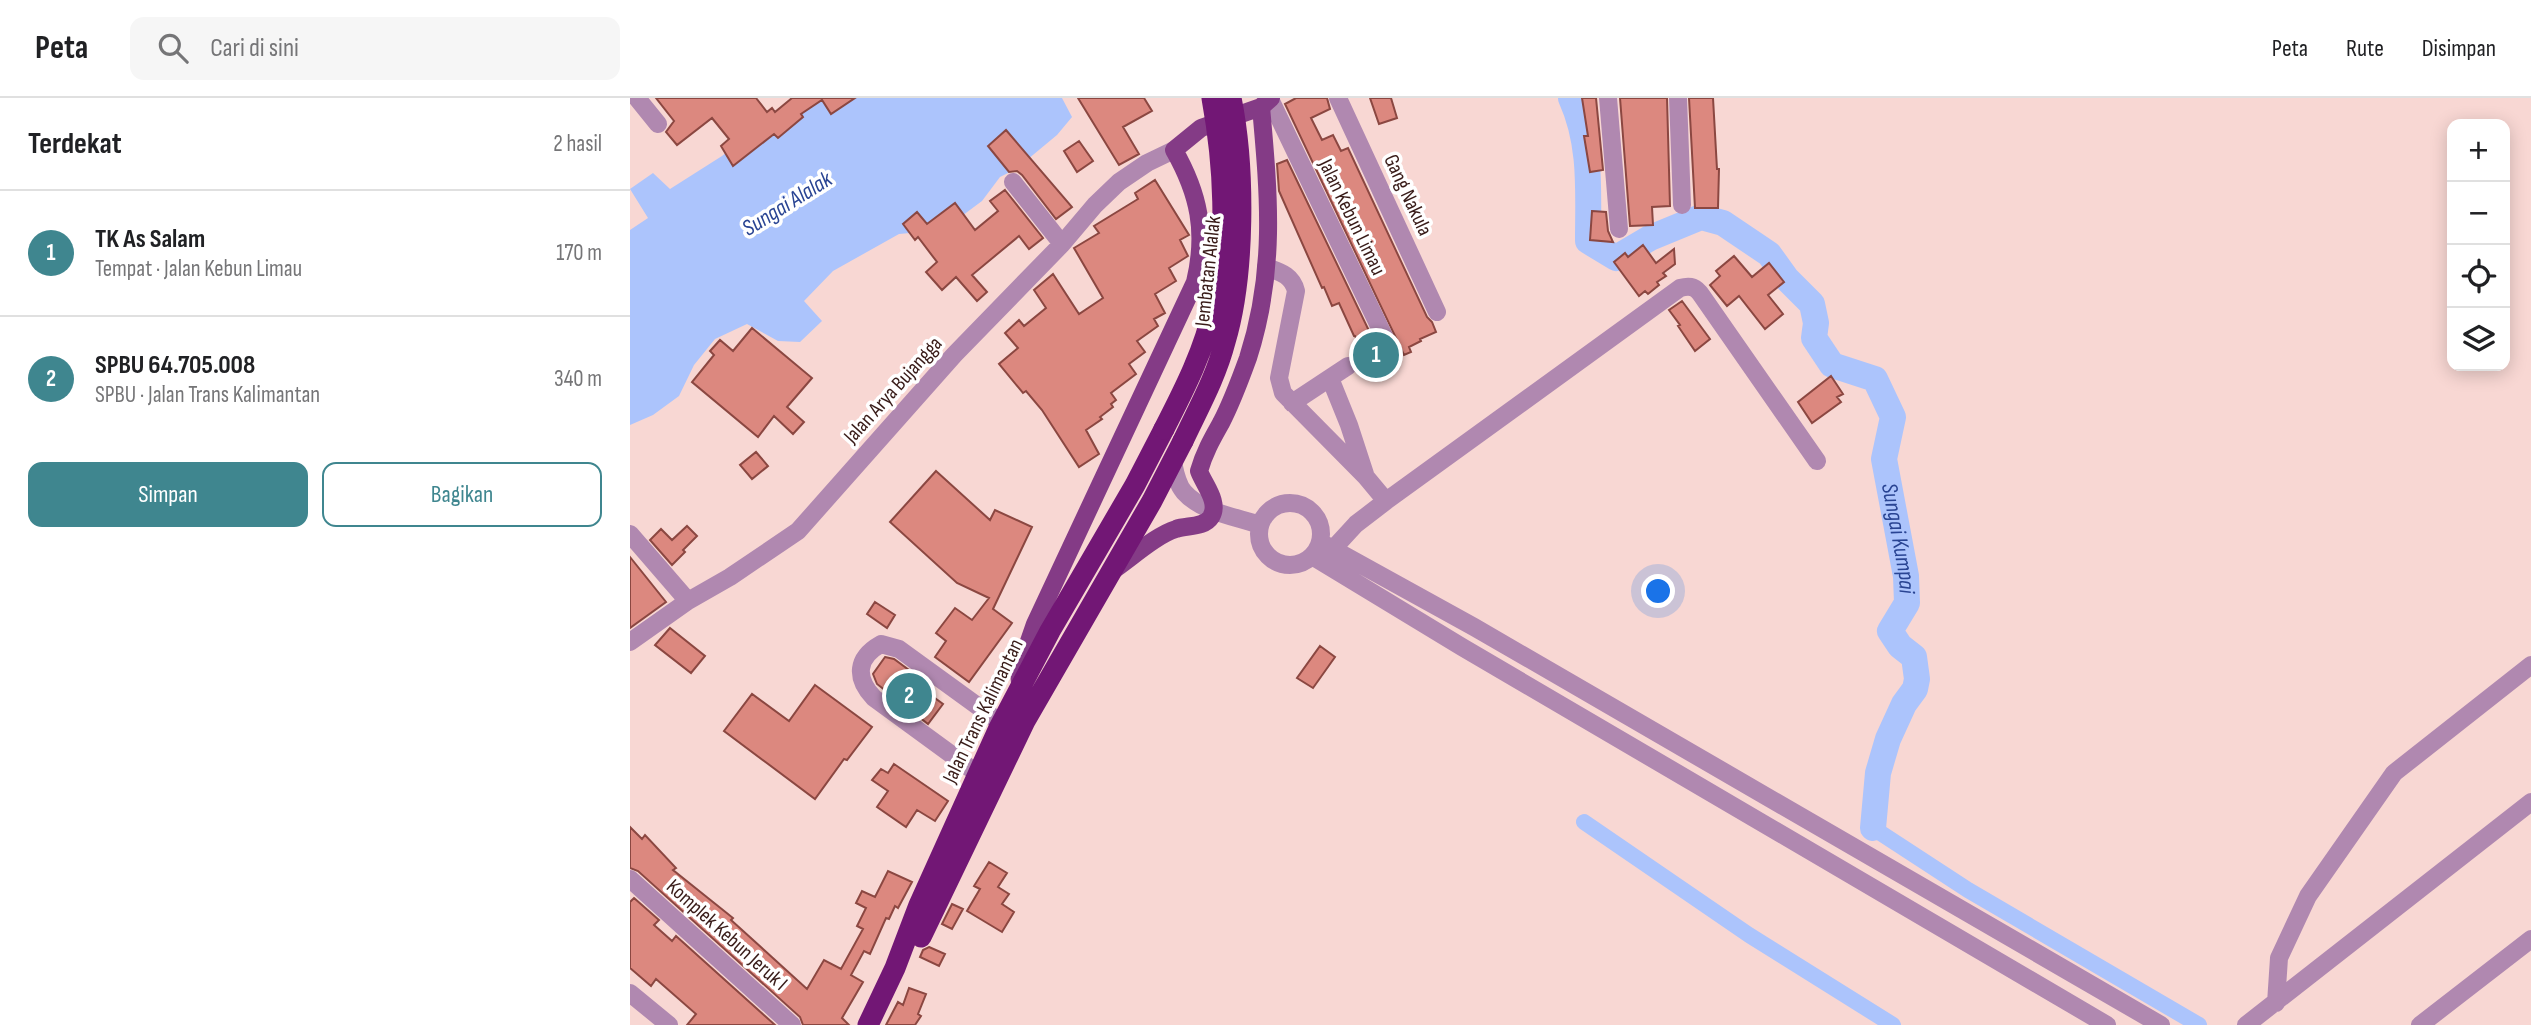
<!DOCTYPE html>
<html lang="id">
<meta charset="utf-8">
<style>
:root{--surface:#fff;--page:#f6f6f6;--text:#202124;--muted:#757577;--line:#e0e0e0;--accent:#3f868f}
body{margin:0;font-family:"Sofia Sans Condensed",sans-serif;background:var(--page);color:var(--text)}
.controls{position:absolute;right:21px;top:21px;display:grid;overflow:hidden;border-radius:14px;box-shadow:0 4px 18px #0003}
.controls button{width:63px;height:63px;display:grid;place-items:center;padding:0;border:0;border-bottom:2px solid var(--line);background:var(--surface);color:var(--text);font:35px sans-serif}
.you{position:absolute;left:1029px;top:494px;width:24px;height:24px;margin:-18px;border:5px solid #fff;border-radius:50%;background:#1a73e8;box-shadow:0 0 0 10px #1a73e833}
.badge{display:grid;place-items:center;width:46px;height:46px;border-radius:50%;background:var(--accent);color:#fff;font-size:23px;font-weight:700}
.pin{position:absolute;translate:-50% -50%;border:4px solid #fff;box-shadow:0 2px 7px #0006}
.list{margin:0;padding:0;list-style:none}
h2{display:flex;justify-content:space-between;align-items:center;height:91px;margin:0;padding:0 28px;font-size:30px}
h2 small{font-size:23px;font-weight:400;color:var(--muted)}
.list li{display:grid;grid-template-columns:46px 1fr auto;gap:21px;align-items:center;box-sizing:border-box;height:126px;padding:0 28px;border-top:2px solid var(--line)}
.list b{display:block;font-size:26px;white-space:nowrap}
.list p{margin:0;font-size:23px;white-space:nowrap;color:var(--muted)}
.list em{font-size:23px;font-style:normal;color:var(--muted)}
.actions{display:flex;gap:14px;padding:21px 28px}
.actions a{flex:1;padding:16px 0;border:2px solid var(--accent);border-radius:14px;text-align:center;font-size:24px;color:var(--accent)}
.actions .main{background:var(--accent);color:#fff}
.icon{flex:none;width:38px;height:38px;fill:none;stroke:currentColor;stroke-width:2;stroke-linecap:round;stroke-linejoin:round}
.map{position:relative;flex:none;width:1901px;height:927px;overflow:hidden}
header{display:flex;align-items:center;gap:42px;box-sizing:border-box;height:98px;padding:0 35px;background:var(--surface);border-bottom:2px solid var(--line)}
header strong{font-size:33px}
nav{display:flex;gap:38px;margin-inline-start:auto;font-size:24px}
.search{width:490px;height:63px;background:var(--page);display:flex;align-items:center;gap:18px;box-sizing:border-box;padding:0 24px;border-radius:14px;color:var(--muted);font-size:26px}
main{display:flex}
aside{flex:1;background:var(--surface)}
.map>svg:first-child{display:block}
</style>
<header>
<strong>Peta</strong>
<div class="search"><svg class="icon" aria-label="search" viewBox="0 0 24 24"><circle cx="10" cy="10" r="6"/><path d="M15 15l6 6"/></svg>Cari di sini</div>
<nav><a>Peta</a><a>Rute</a><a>Disimpan</a></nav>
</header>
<main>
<aside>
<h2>Terdekat<small>2 hasil</small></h2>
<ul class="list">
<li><span class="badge">1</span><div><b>TK As Salam</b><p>Tempat · Jalan Kebun Limau</p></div><em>170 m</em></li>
<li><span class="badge">2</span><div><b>SPBU 64.705.008</b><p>SPBU · Jalan Trans Kalimantan</p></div><em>340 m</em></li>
</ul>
<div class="actions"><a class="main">Simpan</a><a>Bagikan</a></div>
</aside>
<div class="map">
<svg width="1901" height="927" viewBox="0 0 1901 927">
<rect width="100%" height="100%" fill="#f8d7d3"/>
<path fill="#acc4fc" d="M165,0H432L442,19L427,37L386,71L370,79L352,103L313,132L269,136L203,173L174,203L192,223L170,244L148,243L117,226L85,241L64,267L49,298L23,317L0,327V132L18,120L0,91L23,75L40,91L92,58Z"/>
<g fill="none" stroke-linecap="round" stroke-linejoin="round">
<path stroke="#acc4fc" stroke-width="16" d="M954,724L1119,837L1263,927
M1243,730L1338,792L1569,927"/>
<path stroke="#acc4fc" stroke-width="26" id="s1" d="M941,0C962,46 958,94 958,143L986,160L1020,140L1071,119L1093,125L1139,156L1157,181L1182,206L1186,225L1184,240L1202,267L1245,281L1263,319L1254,361L1276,478L1277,505L1260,533L1270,548L1284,559L1287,581L1285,591L1274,606L1258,641L1248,675L1243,730"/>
</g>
<path fill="#dc887f" stroke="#8b4741" stroke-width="2" d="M26,0H126L137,14L142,10L145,14L162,0H225L201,16L192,2L171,16L173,19L148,40L144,36L103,68L91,48L99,41L82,20L47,47L36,34L44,23Z
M448,0H514L522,13L493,29L509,56L489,67Z
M666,0H697L700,11L681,20L692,42L703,37L711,53L718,50L797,219L802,224L806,234L790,241L791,243L779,249L781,254L774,257L655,6Z
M740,0H761L767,20L749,26Z
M952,0H966L973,72L960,74L954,38H958Z
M990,0H1037L1040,108L1022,109L1023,127L1000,128Z
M1059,0H1083L1087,71H1089L1088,110H1065Z
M376,32L442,109L426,121L392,77L387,73L379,74L358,48Z
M449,43L463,63L447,74L434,53Z
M657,62L753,262L763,268L765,273L748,281L725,238H724L709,205L702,208L694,189L692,190L649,93L647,66Z
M525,82L559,137L550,142L558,158L539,170L546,183L525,196L535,215L524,221L528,228L507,243L515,254L499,266L506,276L481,295L486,302L481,306L483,309L470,319L472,321L456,332L469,356L449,369L412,312L396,293L393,295L369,266L388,250L375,235L389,222L394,228L416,210L404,192L423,176L449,216L473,200L444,150L469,135L464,128L508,101L505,95Z
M375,92L413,140L399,151L389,138L342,177L357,194L347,203L326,179L312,192L296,174L307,164L288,139L285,142L273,126L287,114L297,126L325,105L345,132L368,113L360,103Z
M962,113L976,114L978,133L983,144L960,142Z
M1013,147L1026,165L1044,151L1045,166L1033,175L1036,178L1027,184L1029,187L1018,196L1015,193L1009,198L984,164L995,155L998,159Z
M1104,158L1122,179L1139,165L1154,184L1138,197L1153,216L1135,231L1109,198L1097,208L1080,187L1090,178L1086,173Z
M1052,203L1080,241L1065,253L1048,228L1050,227L1039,212Z
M122,230L182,280L157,309L174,324L163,336L144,318L128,339L62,284L84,257L80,253L90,242L103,253Z
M1201,278L1213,296L1207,299L1211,304L1182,325L1168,304Z
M126,354L138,368L122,381L110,367Z
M306,373L360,422L365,412L402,429L363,511L382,525L339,584L305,559L316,543L306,535L325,510L342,522L359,500L327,485L260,424Z
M57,428L67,438L53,452L55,454L42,467L20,442L31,431L42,442Z
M0,459L36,504L0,530Z
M245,504L265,517L257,530L237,516Z
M40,530L75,558L61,575L25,547Z
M690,548L705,559L683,590L667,580Z
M255,559L264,561L302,589L298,595L313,606L298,626L247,586L243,576Z
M185,587L242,629L217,662L214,661L185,701L94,633L122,596L159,623Z
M264,666L318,703L305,723L287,712L276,729L247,709L258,693L242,682L251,671L258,675Z
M0,729L12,741L15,737L46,770L43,772L103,820L101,822L177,891L194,862L211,871L233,831L227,828L236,810L226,805L232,793L245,799L258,773L282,784L268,810L265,808L259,821L256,820L240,856L234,853L221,877L233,884L212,920L219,927H173L170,919L8,773L0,770Z
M359,764L377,775L368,789L379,796L372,806L384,814L372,834L337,813L350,791L344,788Z
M4,800L29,822L24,827L42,843L46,838L145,927H57L66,916L26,881L21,888L0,870V804Z
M322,806L333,811L322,831L312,826Z
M299,849L315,856L309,868L290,859L293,852Z
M279,890L296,896L288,916L291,918L285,927H256L268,904L273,907Z"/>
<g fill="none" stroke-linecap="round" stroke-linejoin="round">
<path stroke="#b088b0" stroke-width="18" d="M7,0L28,26
M708,0L807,214
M978,0L989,131
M1048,0L1052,107
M640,1L763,257
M383,84L432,146
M636,169C650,174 662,177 666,193L649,280L653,295L736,379L756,403
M700,280L719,327L735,376
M662,305L718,268
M543,364C545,374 547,386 554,394C571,414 607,419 630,427
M629 436a31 31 0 1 1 62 0a31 31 0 1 1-62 0Z
M0,436L58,503
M690,444L844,529L1531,927
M703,451L726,426L756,403L1050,190C1061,187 1066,189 1072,198L1187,363
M682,458L832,549L1477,927
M0,544L58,503L100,479L168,433L324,257L432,146L465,107L489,84L517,65L544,52
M348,676L244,600C225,580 226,560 251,546L269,551L371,625
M0,781L162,927
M0,895L39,927
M1646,905L1649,860L1678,798L1764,675L1901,567
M1616,927L1901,704
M1790,927L1901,841"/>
<path stroke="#843b86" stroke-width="18" d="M482,473C500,461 526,437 546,431C557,427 574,430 581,419C590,404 574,387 569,373C574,355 582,341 591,325C602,304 610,282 618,260C646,173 639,98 631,9
M390,585L389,572L405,526L565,184C577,134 569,96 544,52L571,30L631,9L641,0"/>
<path stroke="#721775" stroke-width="21" d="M291,839L395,623L522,403L553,343
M238,927L265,870L289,807L368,632L420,533L505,387L534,331"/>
<path stroke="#721775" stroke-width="21" d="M534,331C554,292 575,251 584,207C598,141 594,66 582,0
M553,343C568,311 586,279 595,244C615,177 615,69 601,0"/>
</g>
<g text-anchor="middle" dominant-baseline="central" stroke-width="7" stroke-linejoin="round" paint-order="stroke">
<g font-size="21" fill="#391c19" stroke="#fff">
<text transform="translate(778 97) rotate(65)">Gang Nakula</text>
<text transform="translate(722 119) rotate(64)">Jalan Kebun Limau</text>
<text transform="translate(578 173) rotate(-84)">Jembatan Alalak</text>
<text transform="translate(263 292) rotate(-48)">Jalan Arya Bujangga</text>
<text transform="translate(353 613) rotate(-64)">Jalan Trans Kalimantan</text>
<text transform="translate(97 837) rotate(42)">Komplek Kebun Jeruk I</text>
</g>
<g font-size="23" font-style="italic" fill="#294493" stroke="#fff">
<text transform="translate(157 106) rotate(-32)">Sungai Alalak</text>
<text stroke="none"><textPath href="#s1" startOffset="695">Sungai Kumpai</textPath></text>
</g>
</g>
</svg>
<div class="controls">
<button>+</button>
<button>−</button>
<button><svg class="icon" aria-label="locate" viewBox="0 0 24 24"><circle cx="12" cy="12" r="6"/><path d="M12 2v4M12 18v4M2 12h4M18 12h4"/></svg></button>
<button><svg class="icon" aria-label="layers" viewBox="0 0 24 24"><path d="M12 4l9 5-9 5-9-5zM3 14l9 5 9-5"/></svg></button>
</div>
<div class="you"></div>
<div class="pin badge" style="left:746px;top:257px">1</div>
<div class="pin badge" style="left:279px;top:598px">2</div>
</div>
</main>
